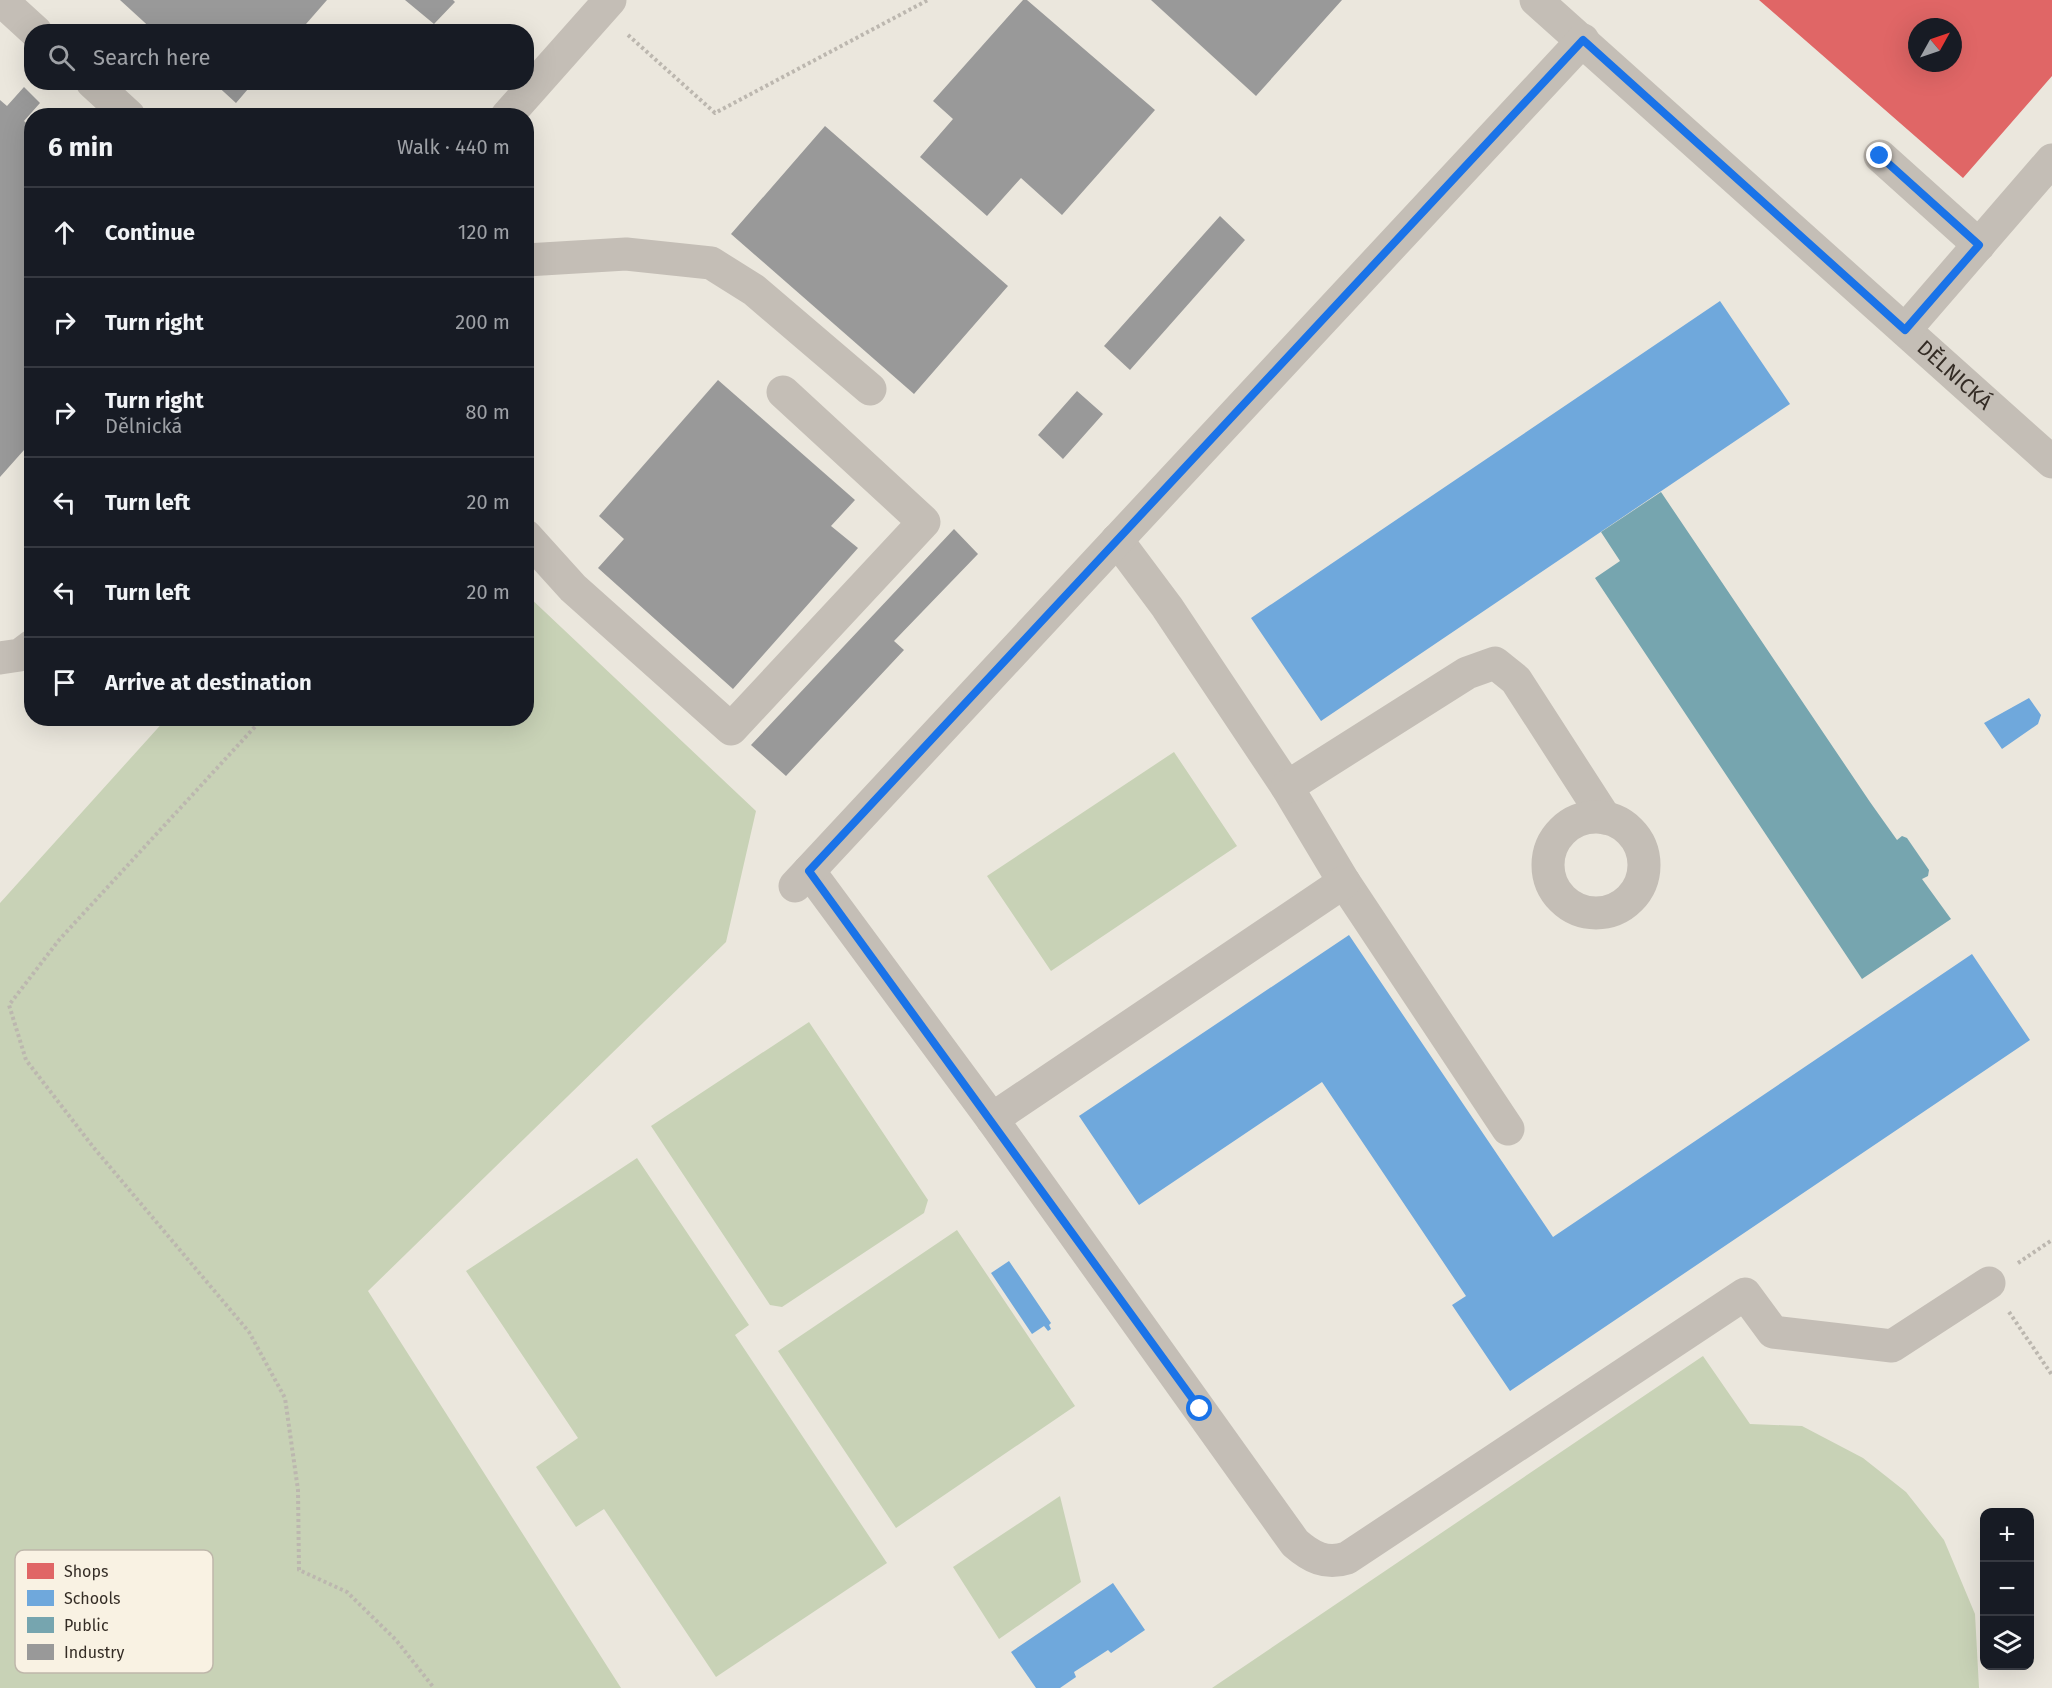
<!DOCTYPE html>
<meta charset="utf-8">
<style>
:root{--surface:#171b24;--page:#20242c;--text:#f1f3f6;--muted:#9ea1a6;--line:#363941}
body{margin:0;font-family:"Fira Sans",sans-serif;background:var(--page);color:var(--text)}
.controls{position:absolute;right:18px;bottom:18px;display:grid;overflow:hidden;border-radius:12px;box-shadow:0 6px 24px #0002}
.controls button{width:54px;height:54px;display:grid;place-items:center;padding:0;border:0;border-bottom:2px solid var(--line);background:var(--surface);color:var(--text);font:30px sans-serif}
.compass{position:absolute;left:1908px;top:18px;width:54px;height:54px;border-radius:50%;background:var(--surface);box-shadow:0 6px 24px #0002;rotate:50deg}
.stop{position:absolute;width:18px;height:18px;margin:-14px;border:4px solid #1a73e8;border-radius:50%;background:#fff}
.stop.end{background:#1a73e8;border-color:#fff;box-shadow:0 2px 6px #0008}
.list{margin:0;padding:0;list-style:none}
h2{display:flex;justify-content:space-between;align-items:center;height:78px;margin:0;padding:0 24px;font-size:26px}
h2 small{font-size:20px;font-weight:400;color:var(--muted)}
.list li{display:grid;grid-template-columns:39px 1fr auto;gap:18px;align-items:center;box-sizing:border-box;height:90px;padding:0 24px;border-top:2px solid var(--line)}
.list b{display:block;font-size:22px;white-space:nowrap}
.list p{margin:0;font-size:20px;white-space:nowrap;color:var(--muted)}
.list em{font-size:20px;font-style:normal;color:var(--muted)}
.icon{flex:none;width:33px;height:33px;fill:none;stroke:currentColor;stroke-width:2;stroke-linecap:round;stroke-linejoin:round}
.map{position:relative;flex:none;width:2052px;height:1688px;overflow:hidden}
.search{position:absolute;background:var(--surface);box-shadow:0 6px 24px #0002;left:24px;top:24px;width:510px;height:66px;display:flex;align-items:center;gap:15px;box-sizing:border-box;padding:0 21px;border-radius:24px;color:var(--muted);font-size:22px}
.panel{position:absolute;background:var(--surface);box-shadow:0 6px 24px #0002;left:24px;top:108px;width:510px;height:618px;border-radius:24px}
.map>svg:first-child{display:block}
</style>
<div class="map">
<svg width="2052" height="1688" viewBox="0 0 2052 1688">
<rect width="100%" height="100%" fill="#ebe7dd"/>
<path fill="#c8d2b6" d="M527,595L756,811L726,942L368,1291L621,1688H0V903L166,719L526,718Z
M1174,752L1237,846L1051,971L987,876Z
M809,1022L928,1200L924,1213L782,1307L770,1305L651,1126Z
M637,1158L749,1325L735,1335L887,1563L716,1677L604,1509L576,1527L536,1467L578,1438L466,1271Z
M957,1230L1075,1406L896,1528L778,1351Z
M1703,1356L1750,1424L1802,1426L1863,1458L1906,1492L1944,1540L1975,1614L1979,1688H1212Z
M1060,1496L1081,1582L999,1639L953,1567Z"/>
<path fill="#e06666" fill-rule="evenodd" d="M1759,0H2052V76L1963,178ZM1917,27H1953V63H1917Z"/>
<path fill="#6fa8dc" d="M1720,301L1790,404L1321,721L1251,618Z
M2029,698L2041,715L2038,724L2002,749L1984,723Z
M1349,935L1553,1237L1972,954L2030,1040L1510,1391L1452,1305L1466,1296L1322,1082L1139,1205L1079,1116Z
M1009,1261L1051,1323L1049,1325L1051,1329L1048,1331L1044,1326L1032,1334L991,1273Z
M1113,1583L1145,1630L1111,1653L1108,1650L1074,1672L1076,1677L1060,1688H1036L1011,1652Z"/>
<path fill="#76a5af" d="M1661,492L1870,802L1897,840L1902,836L1907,838L1929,870L1928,876L1922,879L1951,919L1862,979L1595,578L1620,561L1601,532Z"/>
<path fill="#999" d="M120,0H327L299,32H155Z
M405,0H453L455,2L434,24Z
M1023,0H1027L1155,110L1062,215L1021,178L987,216L920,157L953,119L933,101Z
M1151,0H1342L1256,96Z
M213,82H254L236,103Z
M24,87L40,103L24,121L32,128V441L0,477V100L7,106Z
M825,126L1008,286L914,394L731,234Z
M1220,216L1245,240L1130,370L1104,346Z
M718,380L855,500L831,526L858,548L733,689L598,568L624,539L599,516Z
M1077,391L1103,414L1063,459L1038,435Z
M954,529L978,554L894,641L904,650L786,776L751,745Z"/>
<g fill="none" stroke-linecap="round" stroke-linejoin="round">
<path stroke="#bcb7af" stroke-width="4" stroke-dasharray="3 3" stroke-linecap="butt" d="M628,35L715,113L928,0
M263,718L59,940L9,1005L26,1060L94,1148L249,1332L285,1398L298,1490L299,1570L347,1592L396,1640L434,1688
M2018,1263L2052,1240
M2009,1312L2052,1375"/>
<g stroke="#c4beb6" stroke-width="33">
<path d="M1,0L36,32"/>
<path id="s1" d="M1536,0L2052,462"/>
<path d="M92,82L129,116"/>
<path d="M507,116L610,0"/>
<path d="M1880,156L1979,245"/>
<path d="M526,260L626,254L711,263L754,290L870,389"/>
<path d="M1905,330L2052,160"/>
<path d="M526,536L573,588L731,729L924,522L783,392"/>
<path d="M1117,540L1167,607L1287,787L1344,882L1508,1129"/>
<path d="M0,658L20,655L32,646"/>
<path d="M1287,787L1467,673L1495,663L1516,680L1605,818"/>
<circle cx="1596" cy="865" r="48"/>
<path d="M809,871L992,1119L1295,1543C1311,1557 1326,1565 1347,1558L1745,1294L1773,1332L1892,1346L1989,1283"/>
<path d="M795,886L1583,40"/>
<path d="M992,1119L1344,882"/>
</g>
</g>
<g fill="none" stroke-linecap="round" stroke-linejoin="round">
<path stroke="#1a73e8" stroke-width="8" d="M1200,1409L809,871L1583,40L1905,330L1979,245L1880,156"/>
</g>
<g text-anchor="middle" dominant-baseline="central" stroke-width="6" stroke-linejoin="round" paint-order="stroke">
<g font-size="21" fill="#342c25" stroke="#f9f2e3">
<text stroke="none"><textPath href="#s1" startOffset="562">DĚLNICKÁ</textPath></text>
</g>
</g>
<rect x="15" y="1550" width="198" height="123" rx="9" fill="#f9f2e3" stroke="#beb7aa" stroke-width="1.5"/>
<rect x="27" y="1563" width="27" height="16" fill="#e06666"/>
<rect x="27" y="1590" width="27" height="16" fill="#6fa8dc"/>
<rect x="27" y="1617" width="27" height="16" fill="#76a5af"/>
<rect x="27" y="1644" width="27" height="16" fill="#999"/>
<g font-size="16" fill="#342c25">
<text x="64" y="1577">Shops</text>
<text x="64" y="1604">Schools</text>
<text x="64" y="1631">Public</text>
<text x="64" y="1658">Industry</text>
</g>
</svg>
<div class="controls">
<button>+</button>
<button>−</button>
<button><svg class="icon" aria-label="layers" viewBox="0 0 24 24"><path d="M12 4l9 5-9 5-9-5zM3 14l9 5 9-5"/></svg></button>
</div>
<svg class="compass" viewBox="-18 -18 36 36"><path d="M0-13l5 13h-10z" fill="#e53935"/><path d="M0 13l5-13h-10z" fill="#9ea1a6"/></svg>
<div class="stop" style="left:1200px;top:1409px"></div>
<div class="stop end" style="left:1880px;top:156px"></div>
<div class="search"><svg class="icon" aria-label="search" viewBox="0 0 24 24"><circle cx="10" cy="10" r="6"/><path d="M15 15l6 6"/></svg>Search here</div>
<section class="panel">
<h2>6 min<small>Walk · 440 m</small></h2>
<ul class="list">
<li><svg class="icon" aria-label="ahead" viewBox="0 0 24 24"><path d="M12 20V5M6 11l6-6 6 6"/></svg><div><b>Continue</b></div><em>120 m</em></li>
<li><svg class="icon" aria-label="right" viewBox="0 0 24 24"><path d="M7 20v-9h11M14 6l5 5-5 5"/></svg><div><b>Turn right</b></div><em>200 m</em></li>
<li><svg class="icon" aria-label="right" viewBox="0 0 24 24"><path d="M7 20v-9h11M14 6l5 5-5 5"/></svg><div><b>Turn right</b><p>Dělnická</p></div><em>80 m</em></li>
<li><svg class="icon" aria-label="left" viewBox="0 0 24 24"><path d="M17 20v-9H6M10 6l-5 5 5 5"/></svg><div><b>Turn left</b></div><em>20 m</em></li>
<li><svg class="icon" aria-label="left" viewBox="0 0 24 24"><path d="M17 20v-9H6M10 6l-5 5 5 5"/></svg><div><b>Turn left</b></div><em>20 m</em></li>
<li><svg class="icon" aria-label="arrive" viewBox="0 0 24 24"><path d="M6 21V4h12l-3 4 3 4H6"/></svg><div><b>Arrive at destination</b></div></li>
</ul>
</section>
</div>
